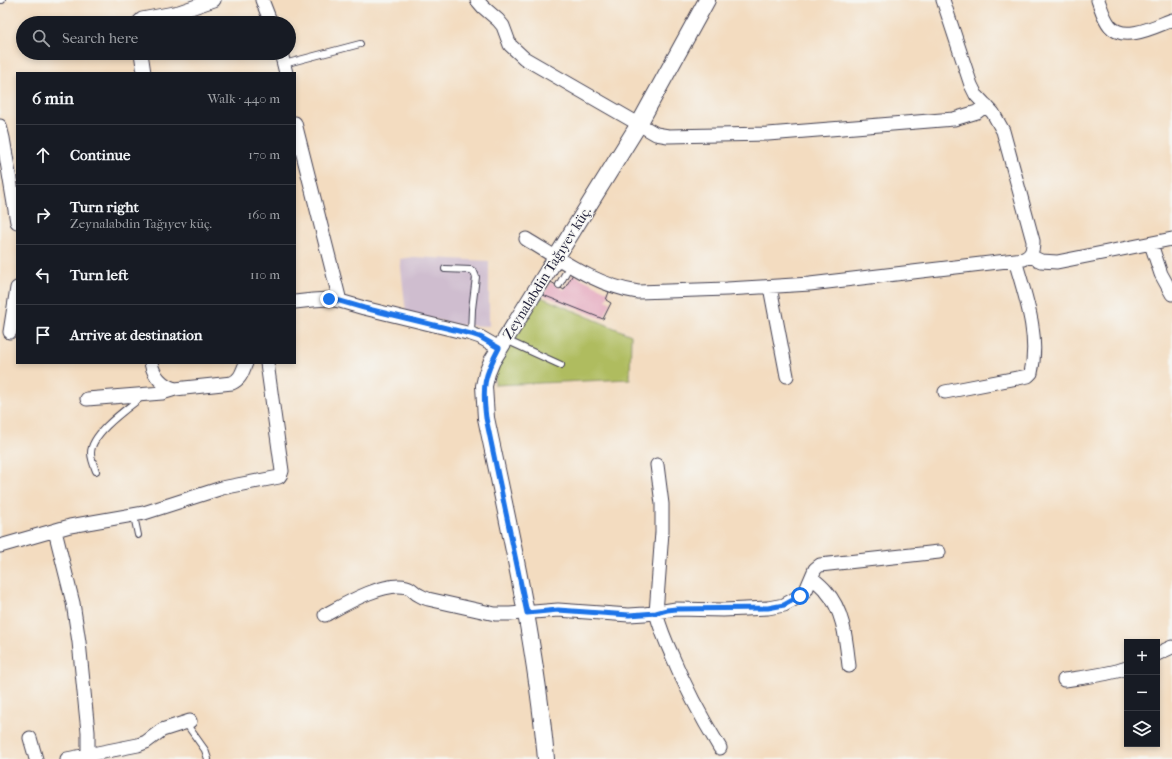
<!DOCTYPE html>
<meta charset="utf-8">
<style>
:root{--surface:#171b24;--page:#242831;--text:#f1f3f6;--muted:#9ea1a6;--line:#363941}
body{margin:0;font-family:"IM FELL French Canon",serif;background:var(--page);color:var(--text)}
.controls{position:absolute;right:12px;bottom:12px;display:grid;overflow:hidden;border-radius:0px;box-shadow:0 2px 6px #0003}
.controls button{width:36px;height:36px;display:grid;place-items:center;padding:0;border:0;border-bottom:1px solid var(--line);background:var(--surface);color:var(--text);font:20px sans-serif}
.stop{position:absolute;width:12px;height:12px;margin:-9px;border:3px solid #1a73e8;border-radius:50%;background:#fff}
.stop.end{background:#1a73e8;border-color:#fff;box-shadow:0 1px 4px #0008}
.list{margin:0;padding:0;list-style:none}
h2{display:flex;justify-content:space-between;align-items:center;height:52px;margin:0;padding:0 16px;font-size:17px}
h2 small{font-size:13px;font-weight:400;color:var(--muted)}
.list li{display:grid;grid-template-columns:26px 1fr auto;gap:12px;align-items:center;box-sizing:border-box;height:60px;padding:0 16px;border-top:1px solid var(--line)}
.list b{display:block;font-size:15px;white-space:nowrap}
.list p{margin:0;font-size:13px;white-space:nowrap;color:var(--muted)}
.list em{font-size:13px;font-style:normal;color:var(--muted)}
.icon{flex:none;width:22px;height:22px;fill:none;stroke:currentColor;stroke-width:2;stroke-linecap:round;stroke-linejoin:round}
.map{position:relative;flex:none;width:1172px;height:759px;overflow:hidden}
.search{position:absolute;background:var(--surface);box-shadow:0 2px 6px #0003;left:16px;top:16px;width:280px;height:44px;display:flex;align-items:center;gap:10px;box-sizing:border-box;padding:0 14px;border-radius:22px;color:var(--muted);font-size:15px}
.panel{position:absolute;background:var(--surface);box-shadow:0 2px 6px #0003;left:16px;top:72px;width:280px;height:292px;border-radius:0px}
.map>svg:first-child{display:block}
</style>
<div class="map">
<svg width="1172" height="759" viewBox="0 0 1172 759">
<rect width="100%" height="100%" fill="#f6f6f2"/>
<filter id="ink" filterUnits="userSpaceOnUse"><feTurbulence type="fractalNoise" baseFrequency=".025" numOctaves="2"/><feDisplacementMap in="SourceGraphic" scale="8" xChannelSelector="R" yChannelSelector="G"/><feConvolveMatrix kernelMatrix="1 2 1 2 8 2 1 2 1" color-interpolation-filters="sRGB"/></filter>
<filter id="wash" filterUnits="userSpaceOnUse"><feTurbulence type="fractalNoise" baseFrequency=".012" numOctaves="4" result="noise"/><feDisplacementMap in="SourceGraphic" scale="16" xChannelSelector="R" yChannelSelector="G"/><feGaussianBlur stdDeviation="0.9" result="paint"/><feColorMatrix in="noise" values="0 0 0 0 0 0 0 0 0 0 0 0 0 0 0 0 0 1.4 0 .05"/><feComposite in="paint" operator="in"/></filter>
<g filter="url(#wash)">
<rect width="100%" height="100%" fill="#f3dcc0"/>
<path fill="#cfbdcf" d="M414,257L489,261V326L459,325L406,313L400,259Z"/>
<path fill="#afbc5f" stroke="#686f4d" d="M541,297L631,335L630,379L495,385V375L499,364Z"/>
<g id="blocks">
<path fill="#e4a4bb" d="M573,274L609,292L606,300L611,303L603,319L543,295L551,282L564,290Z"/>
</g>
</g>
<g filter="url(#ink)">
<use href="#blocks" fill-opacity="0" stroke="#413e4f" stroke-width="1"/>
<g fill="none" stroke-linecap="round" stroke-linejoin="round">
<g stroke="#413e4f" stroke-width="8">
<path id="service" d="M0,0H2
M284,64L360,44
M445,269L471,270L474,272L476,277L472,309L471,334
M559,285L570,265
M506,340L561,365
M96,471C94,466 91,458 91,453C91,433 128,408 143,396
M134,516L138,535
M185,722L205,750L208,759"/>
</g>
<g stroke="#413e4f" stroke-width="15">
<path id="minor" d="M262,0L271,23
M477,0L483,7L498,20L503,26L510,45L524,58L656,134L668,136L768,134L954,119L977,112L986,105
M1098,0C1101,8 1104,19 1110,26C1124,43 1156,26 1172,20
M138,23L142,19L179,12L214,0
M141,53L144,73
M281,53L286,73
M295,123L340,301
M0,126L3,138L17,222
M526,239C561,260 597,286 638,292L727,289L810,284L1024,259C1032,255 1033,250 1033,241L1003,131L993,113L976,95L971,85L943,0
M1151,244L1161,274L1172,294
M1030,256L1041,261L1057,262L1172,239
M770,287L787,376
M295,302L313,300L329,299L340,301L364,308L471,334L480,337L499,348
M10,332L17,288
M151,363C154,377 162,385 175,389L232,383C241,379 242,372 246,363
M945,392L1028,376L1031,373C1040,335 1025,296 1015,260
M87,399L162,393L175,389
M657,465L662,504V532L656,613C660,627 665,640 671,653C685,687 701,717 720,748
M55,531L73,603L79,642L88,732V754
M0,546L70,526L144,513L222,488L279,477L281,474L282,471L267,363
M812,578C817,582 822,586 826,591C844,611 846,640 849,666
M325,615C345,604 384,581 407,587C412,588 414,593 419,595C422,597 425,598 428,599L495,614H510L558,610L629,615L645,614L676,609L723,610L768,608L784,605L800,596L806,590L815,569L820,565L939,552
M1157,654L1172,647
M1064,680C1085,677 1107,675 1127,668
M30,738L36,759
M67,759L138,745L146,742L162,730L190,721"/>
</g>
<g stroke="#413e4f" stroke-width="18">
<path id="tertiary" d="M546,759C536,644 510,531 486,418L484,386L487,373L492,361L639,124L707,0"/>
</g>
<use href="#service" stroke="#fff" stroke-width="6"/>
<use href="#minor" stroke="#fff" stroke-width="13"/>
<use href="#tertiary" stroke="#fff" stroke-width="16"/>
</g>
</g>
<g fill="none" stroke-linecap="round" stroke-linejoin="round" filter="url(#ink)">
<path stroke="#1a73e8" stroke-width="5" d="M329,299L340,301L364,308L471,334L480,337L499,348C484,376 482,386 486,418L527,613L558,610L629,615L656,613L667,610L676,609L768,608L784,605L800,596"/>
</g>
<g text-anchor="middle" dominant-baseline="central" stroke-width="3" stroke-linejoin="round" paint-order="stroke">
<g font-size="14" fill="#22223b" stroke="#f6f6f2">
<text transform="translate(547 273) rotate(-58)">Zeynalabdin Tağıyev küç.</text>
</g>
</g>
</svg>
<div class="controls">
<button>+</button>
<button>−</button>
<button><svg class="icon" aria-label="layers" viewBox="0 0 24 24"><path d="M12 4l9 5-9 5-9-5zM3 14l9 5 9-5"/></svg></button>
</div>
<div class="stop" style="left:800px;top:596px"></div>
<div class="stop end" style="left:329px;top:299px"></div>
<div class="search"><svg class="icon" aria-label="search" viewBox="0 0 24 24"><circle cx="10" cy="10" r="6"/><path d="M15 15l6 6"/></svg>Search here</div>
<section class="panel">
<h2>6 min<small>Walk · 440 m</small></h2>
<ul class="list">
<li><svg class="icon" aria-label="ahead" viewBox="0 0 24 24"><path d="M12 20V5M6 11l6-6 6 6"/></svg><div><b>Continue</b></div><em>170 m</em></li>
<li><svg class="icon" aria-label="right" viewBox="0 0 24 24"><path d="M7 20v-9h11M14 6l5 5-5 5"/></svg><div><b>Turn right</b><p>Zeynalabdin Tağıyev küç.</p></div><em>160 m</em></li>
<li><svg class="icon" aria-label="left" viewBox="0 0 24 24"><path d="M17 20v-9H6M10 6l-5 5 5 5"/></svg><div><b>Turn left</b></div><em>110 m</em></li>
<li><svg class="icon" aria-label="arrive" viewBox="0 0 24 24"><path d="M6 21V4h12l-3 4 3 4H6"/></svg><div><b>Arrive at destination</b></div></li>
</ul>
</section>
</div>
